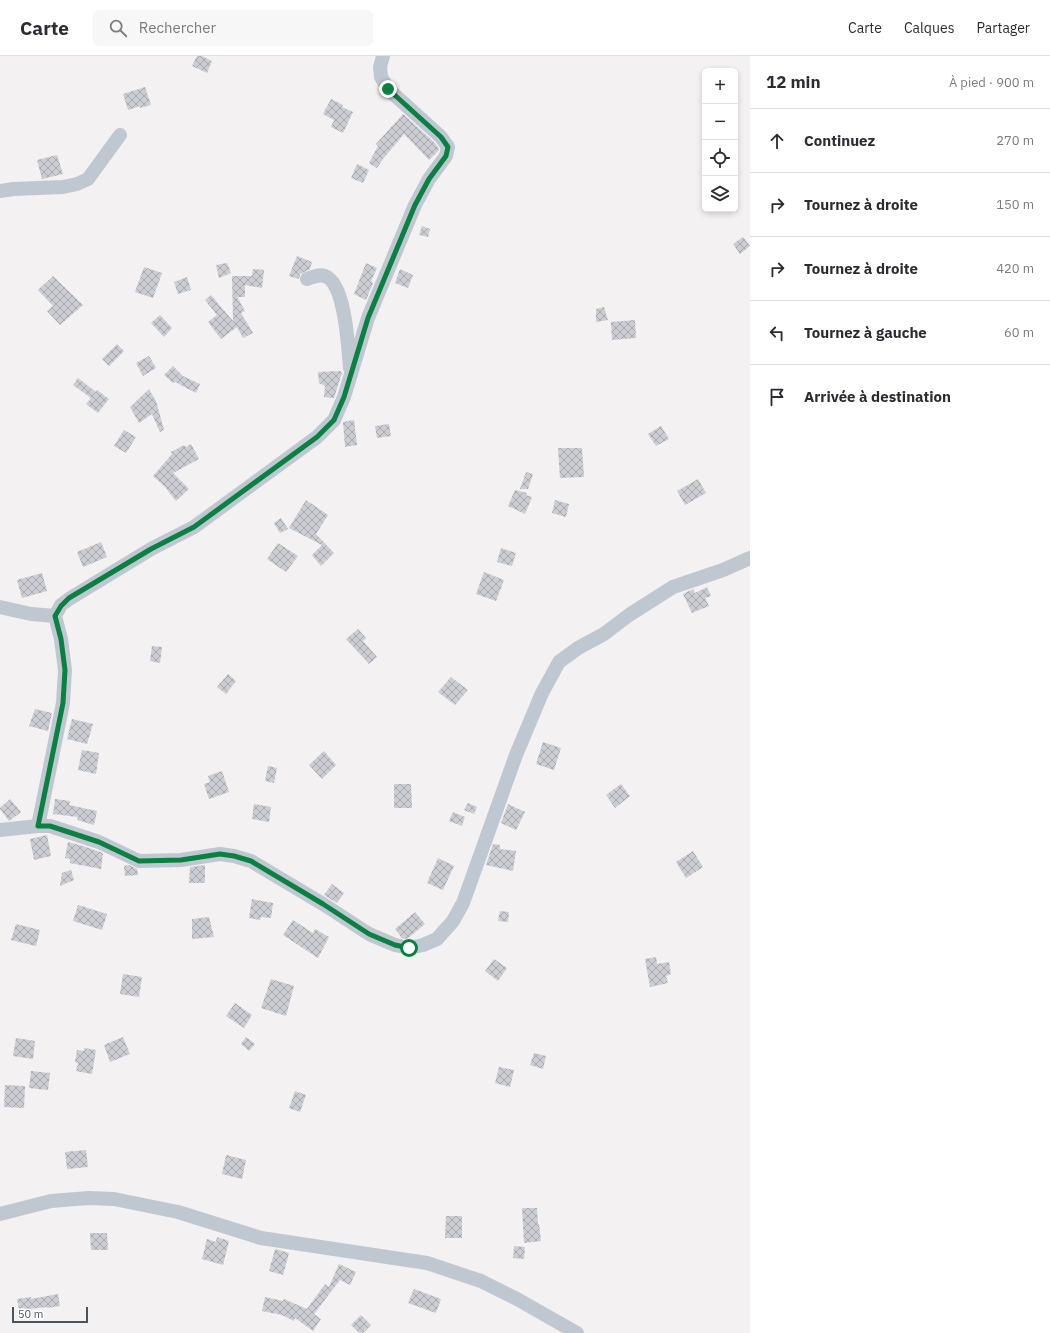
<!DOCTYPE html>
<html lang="fr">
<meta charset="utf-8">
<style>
:root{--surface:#fff;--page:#f7f7f7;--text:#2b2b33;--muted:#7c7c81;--line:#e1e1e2}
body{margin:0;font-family:"IBM Plex Sans",sans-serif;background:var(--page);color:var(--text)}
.controls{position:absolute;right:12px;top:12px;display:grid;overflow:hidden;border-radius:6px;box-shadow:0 2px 6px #0003}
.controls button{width:36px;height:36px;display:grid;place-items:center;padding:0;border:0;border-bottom:1px solid var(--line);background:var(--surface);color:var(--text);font:20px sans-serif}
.scale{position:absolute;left:12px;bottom:10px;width:76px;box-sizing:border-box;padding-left:4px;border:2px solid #49545f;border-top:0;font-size:11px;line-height:14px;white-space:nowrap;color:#49545f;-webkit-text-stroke:3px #fff;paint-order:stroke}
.stop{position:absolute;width:12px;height:12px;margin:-9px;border:3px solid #0b8043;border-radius:50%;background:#fff}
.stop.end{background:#0b8043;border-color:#fff;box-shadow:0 1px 4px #0008}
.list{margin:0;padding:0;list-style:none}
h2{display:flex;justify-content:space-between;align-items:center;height:52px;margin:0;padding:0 16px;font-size:17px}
h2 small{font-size:13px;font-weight:400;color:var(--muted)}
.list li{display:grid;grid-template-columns:26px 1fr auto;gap:12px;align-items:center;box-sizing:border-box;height:64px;padding:0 16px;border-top:1px solid var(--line)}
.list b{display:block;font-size:15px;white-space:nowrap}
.list em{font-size:13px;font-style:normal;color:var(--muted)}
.icon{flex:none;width:22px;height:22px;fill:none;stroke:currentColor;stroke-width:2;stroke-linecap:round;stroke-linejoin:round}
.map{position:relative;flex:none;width:750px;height:1277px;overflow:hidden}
header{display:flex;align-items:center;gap:24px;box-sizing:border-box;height:56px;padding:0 20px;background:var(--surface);border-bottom:1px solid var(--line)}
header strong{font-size:19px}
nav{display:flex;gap:22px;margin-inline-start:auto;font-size:14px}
.search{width:280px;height:36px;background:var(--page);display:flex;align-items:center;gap:10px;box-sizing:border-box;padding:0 14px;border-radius:6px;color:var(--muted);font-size:15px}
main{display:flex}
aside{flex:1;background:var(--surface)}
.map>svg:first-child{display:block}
</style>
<header>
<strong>Carte</strong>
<div class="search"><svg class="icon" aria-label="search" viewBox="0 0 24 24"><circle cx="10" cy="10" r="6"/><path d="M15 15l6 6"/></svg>Rechercher</div>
<nav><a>Carte</a><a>Calques</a><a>Partager</a></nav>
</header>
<main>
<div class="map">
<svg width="750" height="1277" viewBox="0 0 750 1277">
<defs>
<pattern id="building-cross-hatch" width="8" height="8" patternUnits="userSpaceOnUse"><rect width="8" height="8" fill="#cbcdd3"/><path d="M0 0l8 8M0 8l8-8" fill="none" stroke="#a7a9ae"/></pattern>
</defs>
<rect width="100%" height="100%" fill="#f3f1f1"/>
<path fill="url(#building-cross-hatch)" d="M197,0H202L212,5L207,17L192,10Z
M145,31L151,49L140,52V50L128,54L123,38Z
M331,43L343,49L342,51L353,56L343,77L331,71L334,64L323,58Z
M403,58L435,87L439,93L438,95L429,104L404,78L383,103L377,112L369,107L378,90L376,88Z
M57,99L63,118L42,123L37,104Z
M357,108L369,114L363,127L351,122Z
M422,170L430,173L428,181L419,179Z
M743,181L750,190L740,198L733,188Z
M297,200L312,206L310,213L300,218L299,223L289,220Z
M227,207L231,217L219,222L216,209Z
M366,207L377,212L371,225L373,227L366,244L354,238Z
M144,211L162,217L153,242L135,236Z
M253,213L264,214L262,232L245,229V241H237L245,255L241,257L253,277L243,282L237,271L221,283L208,266L217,259L205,244L211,239L233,265L232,220H252Z
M400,213L413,219L408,232L395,227Z
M53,220L83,249L60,269L47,255L53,250L38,234Z
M187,221L191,234L178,238L174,226Z
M604,251L608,264L596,266V253Z
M160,259L172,272L164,281L151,267Z
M635,264L636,282L612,284L611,266Z
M117,288L124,295L109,310L102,303Z
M149,300L156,312L143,320L136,307Z
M173,310L183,320L200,328L196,337L175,326L173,327L164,319Z
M340,315L342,317L334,342L324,341L325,330L319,327L318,316Z
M78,322L96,336L97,334L109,343L98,357L86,348L91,342L73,329Z
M149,333L156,345L164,374L160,376L152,358L139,367L130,351Z
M354,364L357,389L345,391L343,366Z
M389,368L391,380L377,382L375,370Z
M661,370L669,383L656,390L648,378Z
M124,374L136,381L126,397L114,390Z
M191,388L199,403L173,417L189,433L176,445L165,431L153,420L172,398L171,396L184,389L186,391Z
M558,392H582L584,421L560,422Z
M526,416L533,418L528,433H520Z
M698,423L706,437L685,449L677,435Z
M515,434L527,437L526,439L532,441L525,458L508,450Z
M306,444L328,459L316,478L334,497L321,510L312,499L322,489L289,472Z
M555,444L569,448L566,461L552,457Z
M281,462L288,473L280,477L274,467Z
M101,486L107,501L83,511L77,496Z
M278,487L298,500L286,516L267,503Z
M501,492L516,497L512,510L497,506Z
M484,516L504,524L496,545L476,538Z
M42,517L47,535L22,542L17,524Z
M707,531L711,540L705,542L709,550L692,557L683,538L693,533L695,537Z
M358,573L366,582L363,585L377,601L369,608L346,583Z
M152,590L162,591L160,607L150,605Z
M228,618L236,625L226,638L217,631Z
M451,621L468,634L455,649L438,636Z
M35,653L52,657L48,675L29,670Z
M72,663L93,668L87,688L67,683Z
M543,686L561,692L554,714L536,708Z
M82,694L99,697L96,718L78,714Z
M324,695L336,709L322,723L309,709Z
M268,710L277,712L274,727L265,725Z
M222,715L229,736L209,743L204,728L210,726L208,720Z
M394,728H411L412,752H394Z
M621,728L630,740L615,752L606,739Z
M10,743L21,756L9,765L0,753V752Z
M55,743L70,745L69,749L97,755L94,769L77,764L78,761L53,758Z
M468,747L477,751L474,758L464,754Z
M254,748L271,751L269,766L252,763Z
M508,748L525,756L516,774L501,767Z
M453,756L465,761L462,770L449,765Z
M47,779L51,800L34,804L30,783Z
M68,786L83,790L103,797L101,813L70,807V803L65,802Z
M493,788L500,789V793L516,795L513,815L486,809Z
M693,795L703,811L686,822L676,806Z
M438,802L454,810L443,834L427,827Z
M129,809L137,813L138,819L125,820L124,810Z
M205,809V827H189L190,811Z
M71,814L74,824L60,830L62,817Z
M332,828L344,837L337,847L324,839Z
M252,843L273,847L271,862L261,861L260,864L249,862Z
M78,849L107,858L102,874L73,865Z
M500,855L509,856L508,866L498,865Z
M415,856L425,868L407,883L402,882L395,873Z
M209,861L214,881L192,883V863Z
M293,864L313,877L315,873L329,881L318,902L283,879Z
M16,868L40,874L36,890L11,884Z
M656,901L657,908L669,906L671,918L666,920L668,927L650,931L645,903Z
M494,903L507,912L498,925L485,915Z
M123,918L142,921L139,941L120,938Z
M271,923L294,930L286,960L261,952Z
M235,947L252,959L244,972L226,960Z
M123,981L130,998L110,1006L104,989Z
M246,981L255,988L249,995L241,988Z
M16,982L35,985L33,1003L13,1000Z
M84,992L96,994L92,1018L76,1015L78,1007L75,1006L77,994L84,995Z
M534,997L546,1000L543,1013L530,1009Z
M499,1011L514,1014L510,1031L495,1027Z
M31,1015L50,1017L48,1034L29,1032Z
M5,1029L25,1030L24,1052L4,1051Z
M295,1035L306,1039L300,1056L289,1052Z
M86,1094L88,1111L67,1113L65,1096Z
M226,1099L246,1104L242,1123L222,1118Z
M522,1152H537L538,1168H539L541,1185L524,1187Z
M446,1160H462V1182H445Z
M90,1177H107L108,1194H91Z
M217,1181L229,1185L223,1209L202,1203L207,1183L216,1186Z
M514,1190L525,1191L524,1203L513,1202Z
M275,1193L289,1197L283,1219L269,1215Z
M339,1208L356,1216L350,1229L340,1224L314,1258L321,1263L313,1275L295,1262L294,1265L282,1259L262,1255L265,1241L283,1245L284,1243L307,1253L325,1228L329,1231Z
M414,1233L441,1243L436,1257L408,1247Z
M58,1238L60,1250L47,1252V1251L19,1254L17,1243L31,1241V1243Z
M361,1259L371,1269L363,1277H359L351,1269Z"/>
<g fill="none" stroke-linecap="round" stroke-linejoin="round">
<path stroke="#bfc8d0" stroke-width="14" d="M0,135L13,133L63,131L77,128L88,123L120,79
M307,223C313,221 319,218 325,220C346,228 348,292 350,312
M0,551L31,558L55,560L61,549L69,543L151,493L194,471L317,381L334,364L344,341L368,262L415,149L429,123L446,100L448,91L441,81L388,33L381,21L380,11L383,0
M38,770L63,647L65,614L61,583L55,560
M0,774L38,770H50L99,786L139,805L181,804L220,798L234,800L251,805L323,848L369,878L395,889L409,892L423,889L437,883L453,865L463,847L516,699L542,637L559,606L578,592L604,578L629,559L673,531L723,514L750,502
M0,1158L51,1145L89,1142L114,1143L178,1156L261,1182L427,1207L481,1225L517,1243L577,1277"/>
</g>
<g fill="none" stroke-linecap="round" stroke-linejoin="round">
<path stroke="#0b8043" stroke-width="5" d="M388,33L441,81L448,91L446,100L429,123L415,149L368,262L344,341L334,364L317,381L194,471L151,493L69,542L61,550L55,560L61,583L65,614L63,647L38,770H50L99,786L139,805L181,804L220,798L234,800L251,805L323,848L369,878L395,889L409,892"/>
</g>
</svg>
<div class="controls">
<button>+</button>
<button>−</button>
<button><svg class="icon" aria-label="locate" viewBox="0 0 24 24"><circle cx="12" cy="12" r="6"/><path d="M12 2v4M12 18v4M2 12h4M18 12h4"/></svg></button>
<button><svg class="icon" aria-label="layers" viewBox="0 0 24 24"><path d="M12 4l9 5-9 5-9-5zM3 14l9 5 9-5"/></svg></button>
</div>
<div class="scale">50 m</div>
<div class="stop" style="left:409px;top:892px"></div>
<div class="stop end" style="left:388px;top:33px"></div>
</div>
<aside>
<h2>12 min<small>À pied · 900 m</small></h2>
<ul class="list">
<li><svg class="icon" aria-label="ahead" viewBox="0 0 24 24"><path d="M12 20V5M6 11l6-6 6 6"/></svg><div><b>Continuez</b></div><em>270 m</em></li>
<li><svg class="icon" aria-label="right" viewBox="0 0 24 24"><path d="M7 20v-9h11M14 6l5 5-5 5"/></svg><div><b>Tournez à droite</b></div><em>150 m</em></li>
<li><svg class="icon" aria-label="right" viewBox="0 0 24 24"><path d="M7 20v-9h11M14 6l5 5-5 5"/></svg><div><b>Tournez à droite</b></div><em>420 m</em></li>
<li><svg class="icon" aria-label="left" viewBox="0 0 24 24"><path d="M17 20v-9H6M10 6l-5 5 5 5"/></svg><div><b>Tournez à gauche</b></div><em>60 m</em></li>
<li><svg class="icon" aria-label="arrive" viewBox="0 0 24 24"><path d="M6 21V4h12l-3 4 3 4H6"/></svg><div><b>Arrivée à destination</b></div></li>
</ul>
</aside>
</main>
